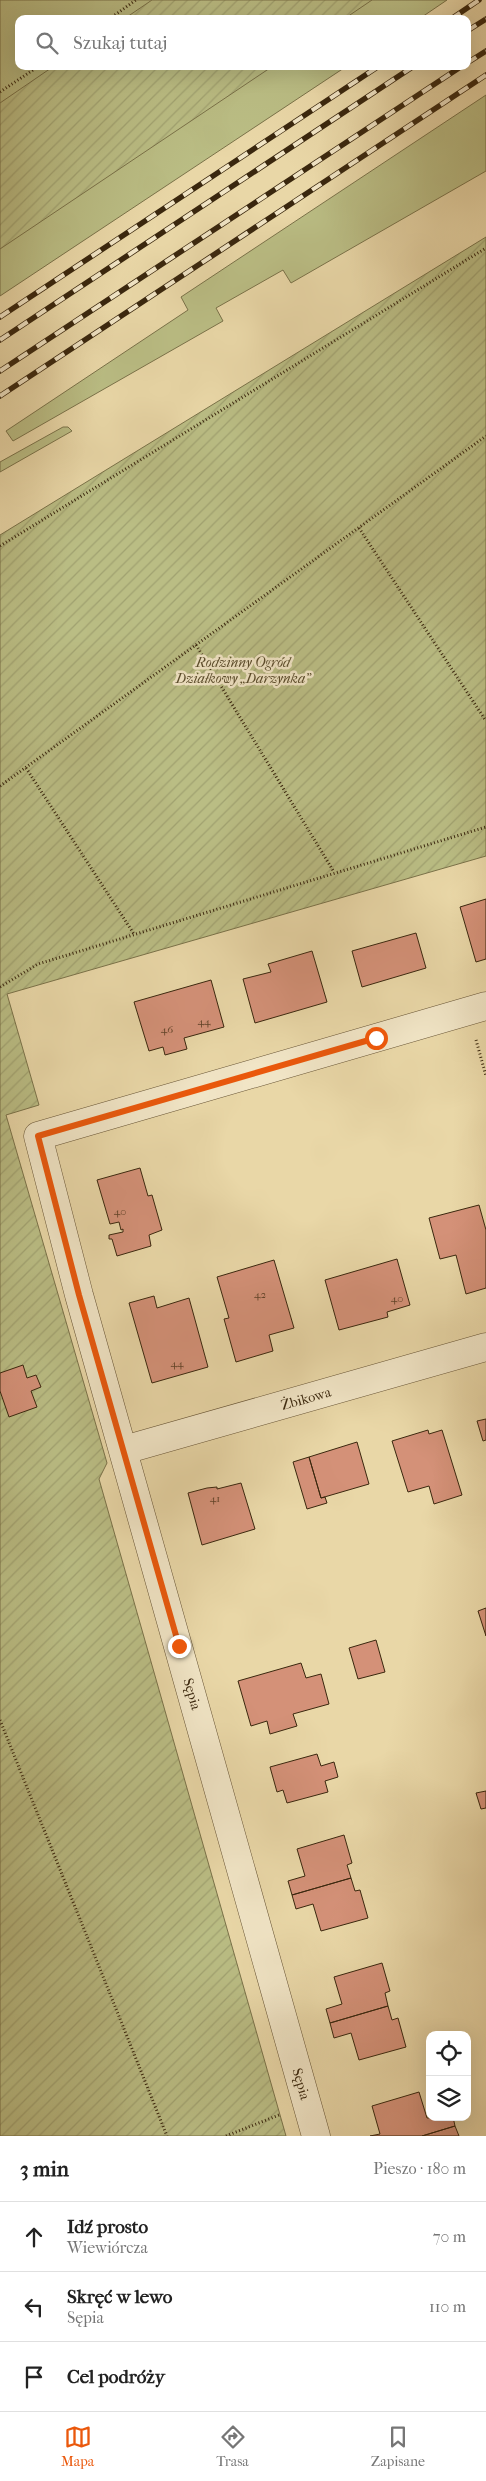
<!DOCTYPE html>
<html lang="pl">
<meta charset="utf-8">
<style>
:root{--surface:#fff;--page:#f6f6f6;--text:#222;--muted:#767676;--line:#e0e0e0;--accent:#ea580c}
body{margin:0;font-family:"IM FELL French Canon",serif;background:var(--page);color:var(--text)}
.controls{position:absolute;right:15px;bottom:15px;display:grid;overflow:hidden;border-radius:10px;box-shadow:0 5px 20px #0002}
.controls button{width:45px;height:45px;display:grid;place-items:center;padding:0;border:0;border-bottom:1px solid var(--line);background:var(--surface);color:var(--text);font:25px sans-serif}
.stop{position:absolute;width:15px;height:15px;margin:-11px;border:4px solid #ea580c;border-radius:50%;background:#fff}
.stop.end{background:#ea580c;border-color:#fff;box-shadow:0 1px 5px #0008}
.list{margin:0;padding:0;list-style:none}
h2{display:flex;justify-content:space-between;align-items:center;height:65px;margin:0;padding:0 20px;font-size:21px}
h2 small{font-size:16px;font-weight:400;color:var(--muted)}
.list li{display:grid;grid-template-columns:32px 1fr auto;gap:15px;align-items:center;box-sizing:border-box;height:70px;padding:0 20px;border-top:1px solid var(--line)}
.list b{display:block;font-size:19px;white-space:nowrap}
.list p{margin:0;font-size:16px;white-space:nowrap;color:var(--muted)}
.list em{font-size:16px;font-style:normal;color:var(--muted)}
.icon{flex:none;width:28px;height:28px;fill:none;stroke:currentColor;stroke-width:2;stroke-linecap:round;stroke-linejoin:round}
.map{position:relative;flex:none;width:486px;height:2136px;overflow:hidden}
.search{position:absolute;background:var(--surface);box-shadow:0 5px 20px #0002;left:15px;right:15px;top:15px;height:55px;display:flex;align-items:center;gap:12px;box-sizing:border-box;padding:0 18px;border-radius:10px;color:var(--muted);font-size:19px}
.sheet{height:275px;background:var(--surface)}
nav{display:flex;justify-content:space-around;align-items:center;box-sizing:border-box;height:70px;border-top:1px solid var(--line);background:var(--surface);font-size:14px;color:var(--muted)}
nav a{display:grid;justify-items:center;gap:2px}
nav .on{color:var(--accent)}
.map>svg:first-child{display:block}
</style>
<div class="map">
<svg width="486" height="2136" viewBox="0 0 486 2136">
<defs>
<pattern id="garden-furrows" width="10" height="10" patternUnits="userSpaceOnUse" patternTransform="scale(1.25)"><rect width="10" height="10" fill="#babd84"/><path d="M-1 1l2-2M0 10L10 0M9 11l2-2" fill="none" stroke="#a1a271"/></pattern>
</defs>
<rect width="100%" height="100%" fill="#e9d7a7"/>
<filter id="stains"><feTurbulence type="fractalNoise" baseFrequency=".004" numOctaves="4"/><feColorMatrix values="0 0 0 0 .2 0 0 0 0 .09 0 0 0 0 .02 0 0 0 .5 -.17"/></filter>
<radialGradient id="worn" r=".72"><stop offset=".6" stop-color="#630" stop-opacity="0"/><stop offset="1" stop-color="#630" stop-opacity=".3"/></radialGradient>
<path fill="#babd84" stroke="#7a7249" d="M0,0H447L419,19H19V66H347L0,296Z
M486,95V171L291,283L283,270L216,308L223,321L13,441L6,431L188,310L181,297Z
M63,427H68L72,431L0,472V462Z"/>
<path fill="url(#garden-furrows)" stroke="#7a7249" d="M152,0H372L344,19H124Z
M54,66H273L0,249V103Z
M486,237V856L7,994L39,1105L6,1115L107,1463L99,1479L286,2136H0V535Z"/>
<path fill="#d49178" stroke="#3a270e" d="M486,899V959L476,962L460,907Z
M416,933L426,968L362,987L352,951Z
M312,951L327,1002L255,1023L243,979L271,972L268,964Z
M211,980L224,1027L184,1038L187,1049L165,1055L163,1047L149,1051L134,1002Z
M140,1168L148,1196L152,1195L162,1230L149,1235L151,1246L117,1256L112,1239H109V1235L123,1232V1229L121,1230L119,1222L110,1224L97,1180Z
M479,1205L486,1230V1288L466,1294L456,1255L440,1259L429,1218Z
M397,1259L410,1305L387,1312L388,1317L339,1330L325,1280Z
M274,1260L294,1328L269,1335L273,1351L236,1362L224,1319L229,1318L217,1277Z
M154,1296L157,1308L189,1298L208,1367L152,1383L129,1303Z
M23,1365L27,1378L36,1375L41,1387L31,1391L37,1407L9,1417L0,1391V1373Z
M486,1419V1440L483,1441L477,1421Z
M428,1430L429,1434L442,1430L462,1495L434,1504L429,1486L408,1492L392,1441Z
M357,1442L369,1484L321,1498L309,1457Z
M309,1457L321,1498L325,1497L327,1503L307,1509L293,1462Z
M241,1483L255,1529L202,1545L188,1493L207,1488L217,1487V1489Z
M486,1608V1636L478,1611Z
M376,1640L385,1672L358,1679L349,1648Z
M301,1663L306,1678L321,1674L329,1704L293,1714L297,1726L270,1734L267,1721L251,1726L238,1681Z
M317,1754L321,1766L334,1762L338,1777L325,1781L328,1792L287,1803L283,1790L277,1792L270,1767Z
M486,1791V1808L481,1809L476,1793Z
M344,1835L352,1863L347,1865L351,1878L292,1895L288,1881L305,1876L297,1849Z
M351,1878L355,1891L360,1890L368,1918L321,1931L313,1904L296,1909L292,1895Z
M382,1963L390,1991L385,1993L388,2006L330,2023L326,2009L342,2004L334,1977Z
M388,2006L392,2020L398,2018L406,2047L359,2060L351,2033L334,2038L330,2023Z
M419,2092L427,2118L453,2117L455,2126L422,2136H370L380,2134L372,2106Z
M455,2126L459,2136H422Z"/>
<g fill="none" stroke-linecap="round" stroke-linejoin="round">
<g stroke="#665334" stroke-width="29">
<g id="minor">
<path id="s1" d="M124,1450L486,1347"/>
<path d="M316,2136L79,1295L38,1136L486,1006"/>
</g>
</g>
<path stroke="#3a270e" stroke-width="3" stroke-dasharray="1 2.5" stroke-linecap="butt" d="M109,19L136,0
M0,92L39,66
M359,528L486,721
M0,546L486,248
M196,645L334,872
M26,768L134,934
M0,786L486,436
M0,987L38,964L486,827
M476,1040L486,1076
M0,1720L167,2136
M226,2136L279,2115"/>
<use href="#minor" stroke="#f1e5c6" stroke-width="28"/>
<g stroke="#3a270e" stroke-width="5.5">
<path id="rail" d="M451,19L479,0
M467,31L486,19
M467,63L486,51
M0,317L379,66
M0,340L414,66
M0,371L462,66
M0,396L486,75"/>
</g>
<use href="#rail" stroke="#f1e5c6" stroke-width="4" stroke-dasharray="11" stroke-linecap="butt"/>
</g>
<g fill="none" stroke-linecap="round" stroke-linejoin="round">
<path stroke="#ea580c" stroke-width="6" d="M179,1646L79,1295L38,1136L376,1038"/>
</g>
<g text-anchor="middle" dominant-baseline="central" stroke-width="5" stroke-linejoin="round" paint-order="stroke">
<g font-size="11" fill="#604228">
<text x="204" y="1021">44</text>
<text x="167" y="1029">46</text>
<text x="120" y="1211">40</text>
<text x="260" y="1294">42</text>
<text x="397" y="1298">40</text>
<text x="177" y="1363">44</text>
<text x="215" y="1498">41</text>
</g>
<g font-size="14" font-style="italic" fill="#5a4c2c" stroke="#f1e5c6">
<text x="243" y="662">Rodzinny Ogród<tspan x="243" dy="16">Działkowy „Darzynka”</tspan></text>
</g>
<g font-size="14" fill="#3a270e" stroke="#f1e5c6">
<text stroke="none"><textPath href="#s1" startOffset="189">Żbikowa</textPath></text>
<text transform="translate(192 1694) rotate(74)">Sępia</text>
<text transform="translate(301 2084) rotate(74)">Sępia</text>
</g>
</g>
<rect width="100%" height="100%" filter="url(#stains)"/>
<rect width="100%" height="100%" fill="url(#worn)"/>
</svg>
<div class="controls">
<button><svg class="icon" aria-label="locate" viewBox="0 0 24 24"><circle cx="12" cy="12" r="6"/><path d="M12 2v4M12 18v4M2 12h4M18 12h4"/></svg></button>
<button><svg class="icon" aria-label="layers" viewBox="0 0 24 24"><path d="M12 4l9 5-9 5-9-5zM3 14l9 5 9-5"/></svg></button>
</div>
<div class="stop" style="left:376px;top:1038px"></div>
<div class="stop end" style="left:179px;top:1646px"></div>
<div class="search"><svg class="icon" aria-label="search" viewBox="0 0 24 24"><circle cx="10" cy="10" r="6"/><path d="M15 15l6 6"/></svg>Szukaj tutaj</div>
</div>
<section class="sheet">
<h2>3 min<small>Pieszo · 180 m</small></h2>
<ul class="list">
<li><svg class="icon" aria-label="ahead" viewBox="0 0 24 24"><path d="M12 20V5M6 11l6-6 6 6"/></svg><div><b>Idź prosto</b><p>Wiewiórcza</p></div><em>70 m</em></li>
<li><svg class="icon" aria-label="left" viewBox="0 0 24 24"><path d="M17 20v-9H6M10 6l-5 5 5 5"/></svg><div><b>Skręć w lewo</b><p>Sępia</p></div><em>110 m</em></li>
<li><svg class="icon" aria-label="arrive" viewBox="0 0 24 24"><path d="M6 21V4h12l-3 4 3 4H6"/></svg><div><b>Cel podróży</b></div></li>
</ul>
</section>
<nav>
<a class="on"><svg class="icon" aria-label="map" viewBox="0 0 24 24"><path d="M3 6l6-2 6 2 6-2v14l-6 2-6-2-6 2zM9 4v14M15 6v14"/></svg>Mapa</a>
<a><svg class="icon" aria-label="directions" viewBox="0 0 24 24"><path d="M12 3l9 9-9 9-9-9zM9 14v-3h6M13 9l2 2-2 2"/></svg>Trasa</a>
<a><svg class="icon" aria-label="saved" viewBox="0 0 24 24"><path d="M7 4h10v16l-5-4-5 4z"/></svg>Zapisane</a>
</nav>
